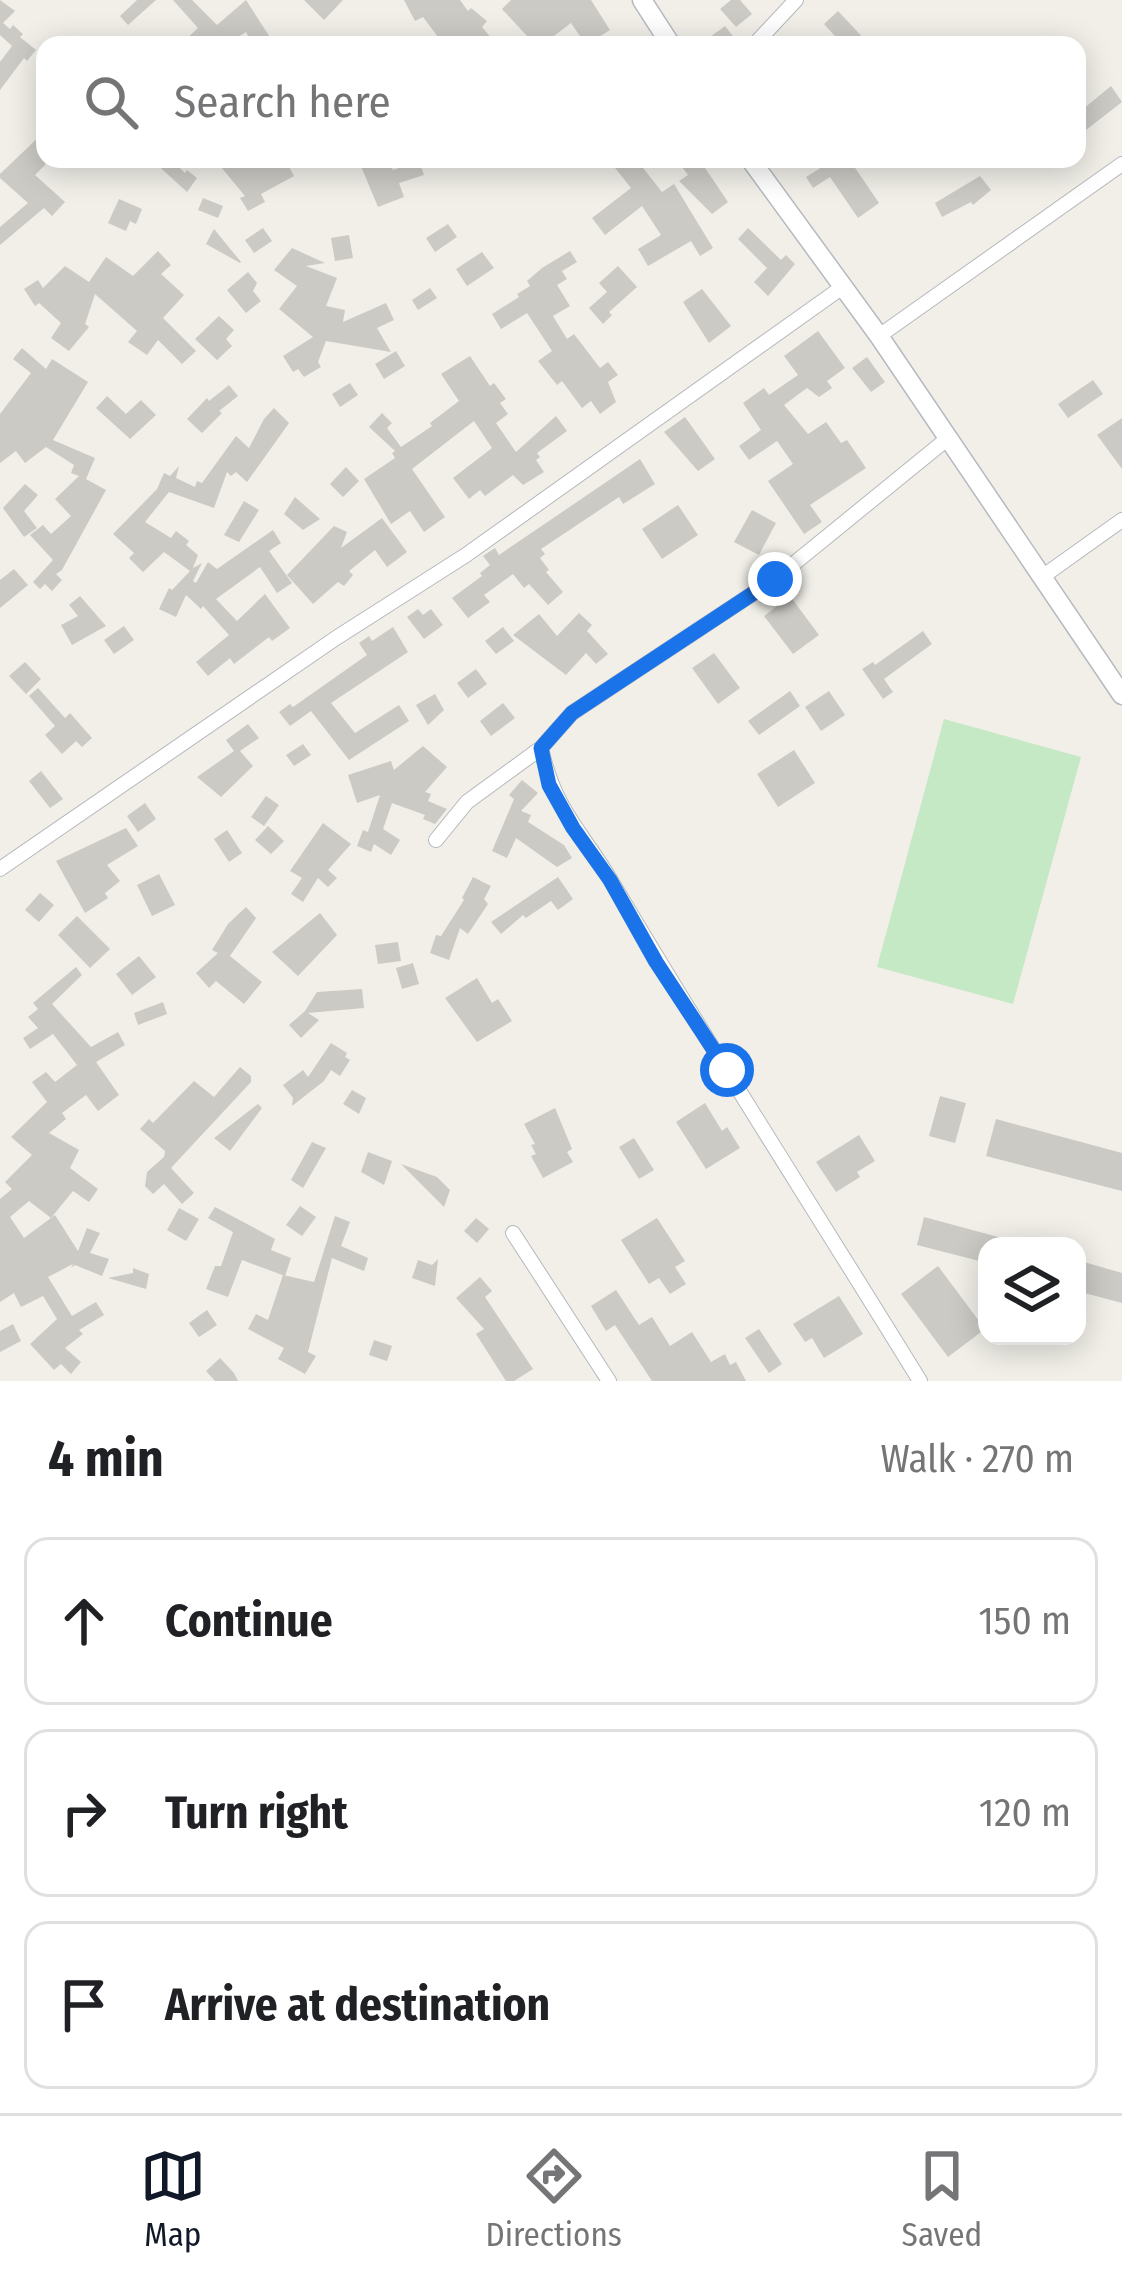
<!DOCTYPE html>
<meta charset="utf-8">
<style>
:root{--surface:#fff;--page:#f2f2f2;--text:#202124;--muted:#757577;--line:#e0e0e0;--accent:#111827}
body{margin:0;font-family:"Fira Sans Condensed",sans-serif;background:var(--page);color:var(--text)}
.controls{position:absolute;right:36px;bottom:36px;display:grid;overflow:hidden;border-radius:24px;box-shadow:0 6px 30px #0003}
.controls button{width:108px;height:108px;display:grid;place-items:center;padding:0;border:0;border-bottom:3px solid var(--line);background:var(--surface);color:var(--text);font:60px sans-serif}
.stop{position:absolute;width:36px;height:36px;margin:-27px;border:9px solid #1a73e8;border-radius:50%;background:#fff}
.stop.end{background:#1a73e8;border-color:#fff;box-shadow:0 3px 12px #0008}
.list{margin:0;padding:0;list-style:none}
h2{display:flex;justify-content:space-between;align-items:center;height:156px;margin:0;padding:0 48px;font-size:51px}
h2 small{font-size:39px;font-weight:400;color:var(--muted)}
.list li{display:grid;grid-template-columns:78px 1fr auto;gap:36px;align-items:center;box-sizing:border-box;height:168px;margin:0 24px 24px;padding:0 24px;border:3px solid var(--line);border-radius:24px}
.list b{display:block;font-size:45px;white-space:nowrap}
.list em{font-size:39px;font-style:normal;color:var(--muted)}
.icon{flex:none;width:66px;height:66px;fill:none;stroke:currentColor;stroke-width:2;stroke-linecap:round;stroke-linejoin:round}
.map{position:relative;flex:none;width:1122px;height:1381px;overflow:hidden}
.search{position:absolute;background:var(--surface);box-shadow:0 6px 30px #0003;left:36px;right:36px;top:36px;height:132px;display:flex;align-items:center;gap:30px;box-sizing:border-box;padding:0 42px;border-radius:24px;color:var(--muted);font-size:45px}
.sheet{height:732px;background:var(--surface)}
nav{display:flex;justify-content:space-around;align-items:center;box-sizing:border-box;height:168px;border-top:3px solid var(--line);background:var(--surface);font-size:33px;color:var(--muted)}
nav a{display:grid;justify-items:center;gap:6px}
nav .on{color:var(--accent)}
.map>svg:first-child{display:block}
</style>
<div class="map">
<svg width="1122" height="1381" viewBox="0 0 1122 1381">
<rect width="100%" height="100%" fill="#f1efe8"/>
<path fill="#c5e8c5" d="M944,719L1081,757L1013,1004L877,967Z"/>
<path fill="#cccac5" d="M0,0L15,11L3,23L10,29L13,25L23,34L20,37L36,50L27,61L24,58L0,90V62L12,46L0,35Z
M137,0H156L128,25L120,16Z
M173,0H192L217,25L246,0L275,45H253L246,32L225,45H180L198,28Z
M304,0H343L324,20Z
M404,0H460L468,11L471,8L487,21L482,27L497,45H478L471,36L459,45H444L423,17L415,21Z
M511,0H591L610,30L586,45L571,23L542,45H515L527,36L502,9Z
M731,0H740L752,14L736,27L720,9Z
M838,11L870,45H843L824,24Z
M725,26L740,45H717L710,37Z
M1111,86L1122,102L1077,137V114Z
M45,131V165L35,175L65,202L52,216L44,208L0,245V227L28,203L0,178V174Z
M151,159H171L185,173L187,170L197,178L187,192Z
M231,159H285L294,176L261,194L265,202L248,211L240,198L245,196L221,167Z
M358,159H387L393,170L419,161L424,175L399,183L404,197L378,207Z
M608,159H636L662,192L674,184L713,248L700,256L691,241L648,266L638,249L661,235L642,206L605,235L592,218L631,188Z
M676,159H699L728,202L712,214L679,181L688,175Z
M823,159H849L879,203L858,218L830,177L813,188L806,177L827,164Z
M980,176L991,190L973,205L971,202L942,217L935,203Z
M203,198L223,206L218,218L198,210Z
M119,199L142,209L136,224L130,221L126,231L108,223Z
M448,224L457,237L435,252L426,238Z
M263,228L272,241L254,253L245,240Z
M748,228L781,260L786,255L795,264L768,296L754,282L767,268L738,239Z
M214,229L241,262L240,263L206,244Z
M349,235L353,258L335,261L331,238Z
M292,248L325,263L306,266L337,278L326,306L345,310L343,322L386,303L394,320L377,328L391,352L326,341L318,362L321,367L304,377L298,369L293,372L283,356L313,337L279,309L297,286L274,270Z
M158,251L171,265L161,274L184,295L163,318L196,351L182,364L158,340L147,355L128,342L137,331L95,294L85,324L89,327L69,351L51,338L61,323L39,303L35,306L24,289L38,280L43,288L65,266L89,282L106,257L133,276Z
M570,251L577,262L562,271L567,279L557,285L570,306L553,316L567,339L574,334L600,368L608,362L618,375L608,382L616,402L600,414L591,401L582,408L562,381L557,385L538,361L552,351L527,313L501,329L492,314L519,297L517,294L530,286L527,281L542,268Z
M482,252L494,268L467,286L456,269Z
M618,266L637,287L609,312L612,315L603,324L589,308L607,292L599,283Z
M248,272L257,283L253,291L261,301L246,313L227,290Z
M430,288L437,298L418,310L412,300Z
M702,289L731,326L709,343L683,302Z
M219,316L234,330L226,339L232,346L217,360L195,339Z
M818,331L845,368L827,381L832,388L819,397L807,388L784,405L808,434L826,422L841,443L847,440L866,468L810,505L822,522L804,534L768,481L793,464L777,441L749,460L739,446L761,430L743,403L764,388L769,395L798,375L784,356Z
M22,348L46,369L52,359L88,382L53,440L95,458L86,479L106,490L62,570L56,574L62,580L52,591L45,584L40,589L33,582L53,560L30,535L43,525L51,534L71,516L55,499L79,476L71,473L74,465L46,447L25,463L16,451L0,463V414L31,373L13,359Z
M396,351L405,366L384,379L375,364Z
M470,356L490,386L494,383L506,399L500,403L508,414L496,423L516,452L556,416L567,431L537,453L540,457L536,460L544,472L523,485L513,475L485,496L480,490L469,499L453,478L492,448L474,421L412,469L445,517L424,532L410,511L391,524L364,479L395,458L392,453L395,451L369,427L382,413L392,423L387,428L401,447L432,426L430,423L459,401L441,374Z
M867,357L885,382L871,392L852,368Z
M1093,380L1103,394L1068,418L1058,404Z
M350,383L358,395L340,407L332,394Z
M229,385L238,396L219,411L222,413L202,433L187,419L207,398L209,401Z
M107,396L126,414L141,400L156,415L130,439L96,408Z
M274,408L289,423L247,482L236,472L231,476L227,472L214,508L169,492L145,522L171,538L176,531L189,541L186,545L198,555L193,568L202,563L193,581L196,583L208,562L217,569L273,530L281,543L269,551L292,583L277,593L260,567L216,599L237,621L265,594L290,628L272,641L269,637L234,664L230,658L208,676L196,662L229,635L203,606L201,609L186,595L176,617L159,609L169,588L172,590L190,571L164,552L143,572L129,558L134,553L113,534L157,489L164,473L170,476L179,466L176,478L195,487L197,481L202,483L236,436L249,448L264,419Z
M685,417L715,459L698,471L664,432Z
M1122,418V469L1097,435Z
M640,459L655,484L623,504L619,497L541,549L545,554L540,558L549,570L546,572L563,592L548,605L529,584L524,588L513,574L484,595L490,602L468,618L452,598L482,576L480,573L490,565L483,556L495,548L499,555Z
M346,467L359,481L343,497L330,484Z
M25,484L38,495L24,511L37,528L24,537L3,508Z
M295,497L320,519L303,530L284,514Z
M244,501L259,510L239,542L224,535Z
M678,505L698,535L662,559L642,529Z
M752,510L776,523L759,555L734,542Z
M382,518L407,552L387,567L375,550L349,571L353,575L344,586L338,582L313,604L287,575L334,526L347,532L341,548Z
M14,569L28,585L0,608V580Z
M80,596L106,626L72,645L61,625L78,616L69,605Z
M790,596L819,635L793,654L764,616Z
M418,609L423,615L431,609L443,625L424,639L407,617Z
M579,613L592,625L587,631L608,654L596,664L586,653L566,675L513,635L539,614L557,636Z
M124,626L134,640L114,654L104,640Z
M393,627L408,652L331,703L355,733L399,705L409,721L349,760L311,711L290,726L279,712L290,704L293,707L367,655L359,643L369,636L372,641Z
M503,627L514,641L496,654L485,641Z
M923,631L932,644L884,679L893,692L883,699L862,669L873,662L875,665Z
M714,653L740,688L718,704L692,668Z
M25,662L41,679L26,694L9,676Z
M476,669L487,684L468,698L457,683Z
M38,688L65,718L70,713L92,738L82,747L76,741L62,754L45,735L55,726L29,696Z
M790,691L800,706L759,735L748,721Z
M829,691L845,715L821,731L805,707Z
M435,694L444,710L428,725L416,705Z
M503,703L515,718L491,736L480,721Z
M248,724L259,738L240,751L253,766L221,797L197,777L234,751L226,740Z
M303,744L311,755L294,766L286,755Z
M423,746L447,767L425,792L431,794L428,801L447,809L435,824L423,819L425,815L392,803L383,829L400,840L391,855L374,844L371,852L357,846L363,830L368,832L380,795L357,803L348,775L391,761L394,770Z
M794,750L815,783L778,807L757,774Z
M41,771L63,799L50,808L29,781Z
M522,780L538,793L521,811L531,815L528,822L564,845L572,858L557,867L516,838L507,858L492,851L514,799L509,795Z
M266,796L279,805L264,826L251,817Z
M145,803L156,819L138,832L127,816Z
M323,823L351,844L328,870L337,878L328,887L318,878L303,902L291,894L302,878L290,871Z
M268,826L284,841L271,854L255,840Z
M126,828L138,846L107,865L120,881L105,893L108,898L85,913L56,861Z
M227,830L242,853L229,862L214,839Z
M159,874L175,905L152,916L137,885Z
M473,877L491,886L484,899L488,904L468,934L460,928L449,960L430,953L436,935L441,936L464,900L462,898Z
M558,877L573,899L558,910L551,901L526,918L523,915L501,934L491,922Z
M40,893L54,905L39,922L25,910Z
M246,907L256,918L230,956L262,982L244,1004L216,981L209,988L196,973L218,953L212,950L228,924Z
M320,913L337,935L298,976L272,952Z
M77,916L110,949L90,968L58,935Z
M398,942L401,961L378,964L375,945Z
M139,956L156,977L132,995L116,974Z
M413,963L419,984L402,989L396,968Z
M76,967L82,975L52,1004L91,1047L118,1032L125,1045L96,1062L119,1095L98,1111L86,1095L62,1113L66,1119L49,1133L79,1150L70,1168L98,1189L89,1202L73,1191L51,1218L29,1201L10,1217L24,1238L55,1215L78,1251L87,1228L100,1233L90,1253L109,1259L102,1276L75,1265L71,1268L73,1264L48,1277L72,1316L96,1302L104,1315L79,1330L83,1334L65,1348L81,1362L71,1374L61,1364L54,1370L30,1344L57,1319L43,1296L21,1307L14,1293L0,1302V1199L12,1189L5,1182L32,1155L11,1137L47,1102L32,1082L46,1072L55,1082L77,1065L53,1034L30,1049L23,1038L38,1028L28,1017L38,1009L33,1003Z
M477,978L492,1003L498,999L512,1021L477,1042L445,998Z
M362,989L364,1008L308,1013L319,1020L301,1038L289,1025L305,1011L317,992Z
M163,1002L167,1014L138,1025L134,1013Z
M331,1043L347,1053L345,1057L350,1060L340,1076L331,1070L324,1081L292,1106L293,1098L283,1085L303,1070L308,1077Z
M240,1067L251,1076V1082L171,1168L194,1193L182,1204L164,1184L153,1194L145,1186L147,1172L164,1157L165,1151L140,1129L149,1119L153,1123L194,1081L214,1097Z
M352,1090L366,1098L359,1114L343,1104Z
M940,1096L966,1103L955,1143L929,1136Z
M705,1103L722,1131L727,1127L740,1148L706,1169L676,1122Z
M258,1104L262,1108L230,1151L214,1138Z
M555,1108L572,1149L567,1152L573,1162L543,1178L531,1156L536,1154L531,1145L535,1144L524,1124Z
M996,1119L1122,1153V1191L986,1156Z
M859,1135L875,1161L857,1172L860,1177L836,1192L816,1162Z
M634,1138L654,1170L639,1179L619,1147Z
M312,1142L326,1148L303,1188L291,1180Z
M368,1152L392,1161L384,1185L361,1172Z
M401,1164L437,1177L450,1190L444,1207Z
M300,1206L316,1217L302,1236L286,1225Z
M215,1207L275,1239L271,1250L291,1258L285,1276L242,1260L228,1297L206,1289L215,1266H221L233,1232L208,1218Z
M179,1208L199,1219L186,1241L167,1230Z
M335,1216L350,1222L341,1246L368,1258L364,1271L332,1258L308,1352L316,1356L305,1374L278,1359L284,1348L248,1329L256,1314L268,1320L283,1275L314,1282Z
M924,1217L1017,1242V1246H987V1263L917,1245Z
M476,1218L489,1229L477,1243L464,1231Z
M657,1218L685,1261L675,1267L686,1284L670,1294L659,1278L649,1284L621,1240Z
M438,1259L435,1286L412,1278L418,1260L432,1265Z
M1077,1260L1122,1273V1303L1077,1291Z
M938,1266L985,1329L948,1357L901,1294Z
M133,1268L149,1274L146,1289L108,1278L133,1273Z
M480,1277L492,1291L485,1297L533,1369L514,1381H506L476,1334L484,1329L456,1298Z
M616,1290L639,1325L652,1317L670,1346L692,1332L711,1362L725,1354L730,1365L736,1362L746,1381H652L615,1325L606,1331L591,1306Z
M839,1296L863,1334L824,1358L812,1338L805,1342L793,1324Z
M207,1310L217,1325L199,1337L189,1323Z
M13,1324L21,1341L0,1352V1331Z
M759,1329L782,1364L769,1373L745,1338Z
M374,1340L392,1346L387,1361L369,1355Z
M220,1358L234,1373L238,1381H215L206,1371Z"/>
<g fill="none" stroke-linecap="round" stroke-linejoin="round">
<g stroke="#b5b8bc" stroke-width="16">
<path id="street" d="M754,45L796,0
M879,336L1122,164
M1042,577L1122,520
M541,748C555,812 582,831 613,884C712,1051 818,1215 920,1381
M436,840L467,802L541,748L572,713L775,579L947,439
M0,869L336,638L466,555L844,286
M513,1233L609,1381"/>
</g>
<g stroke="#b6babf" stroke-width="21">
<path id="secondary" d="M642,0L671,45
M750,159L879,336L1122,695"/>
</g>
<use href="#street" stroke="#fff" stroke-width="14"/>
<use href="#secondary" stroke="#fff" stroke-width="18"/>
</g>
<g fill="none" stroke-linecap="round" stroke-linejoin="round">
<path stroke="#1a73e8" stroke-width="15" d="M727,1070L656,962L610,880L573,828L549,785L541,748L572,713L775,579"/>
</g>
</svg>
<div class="controls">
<button><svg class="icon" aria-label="layers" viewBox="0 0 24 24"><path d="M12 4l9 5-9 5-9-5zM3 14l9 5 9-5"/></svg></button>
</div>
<div class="stop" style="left:727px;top:1070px"></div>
<div class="stop end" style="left:775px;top:579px"></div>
<div class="search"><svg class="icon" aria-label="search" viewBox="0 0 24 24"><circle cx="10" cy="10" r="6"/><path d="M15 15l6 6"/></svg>Search here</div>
</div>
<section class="sheet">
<h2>4 min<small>Walk · 270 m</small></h2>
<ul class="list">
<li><svg class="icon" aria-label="ahead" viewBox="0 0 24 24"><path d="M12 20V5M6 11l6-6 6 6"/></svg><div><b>Continue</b></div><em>150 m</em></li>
<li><svg class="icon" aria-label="right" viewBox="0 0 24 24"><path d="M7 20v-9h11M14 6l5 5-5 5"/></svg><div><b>Turn right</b></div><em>120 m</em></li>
<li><svg class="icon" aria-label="arrive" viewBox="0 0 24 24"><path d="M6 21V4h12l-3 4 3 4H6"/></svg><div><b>Arrive at destination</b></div></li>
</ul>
</section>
<nav>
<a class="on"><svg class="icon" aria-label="map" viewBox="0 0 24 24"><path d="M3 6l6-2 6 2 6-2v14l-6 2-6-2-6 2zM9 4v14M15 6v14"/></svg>Map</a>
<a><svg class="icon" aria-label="directions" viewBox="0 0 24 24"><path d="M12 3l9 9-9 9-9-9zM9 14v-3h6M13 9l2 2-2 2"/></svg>Directions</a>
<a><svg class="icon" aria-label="saved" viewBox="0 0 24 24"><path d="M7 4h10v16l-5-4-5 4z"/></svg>Saved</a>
</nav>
